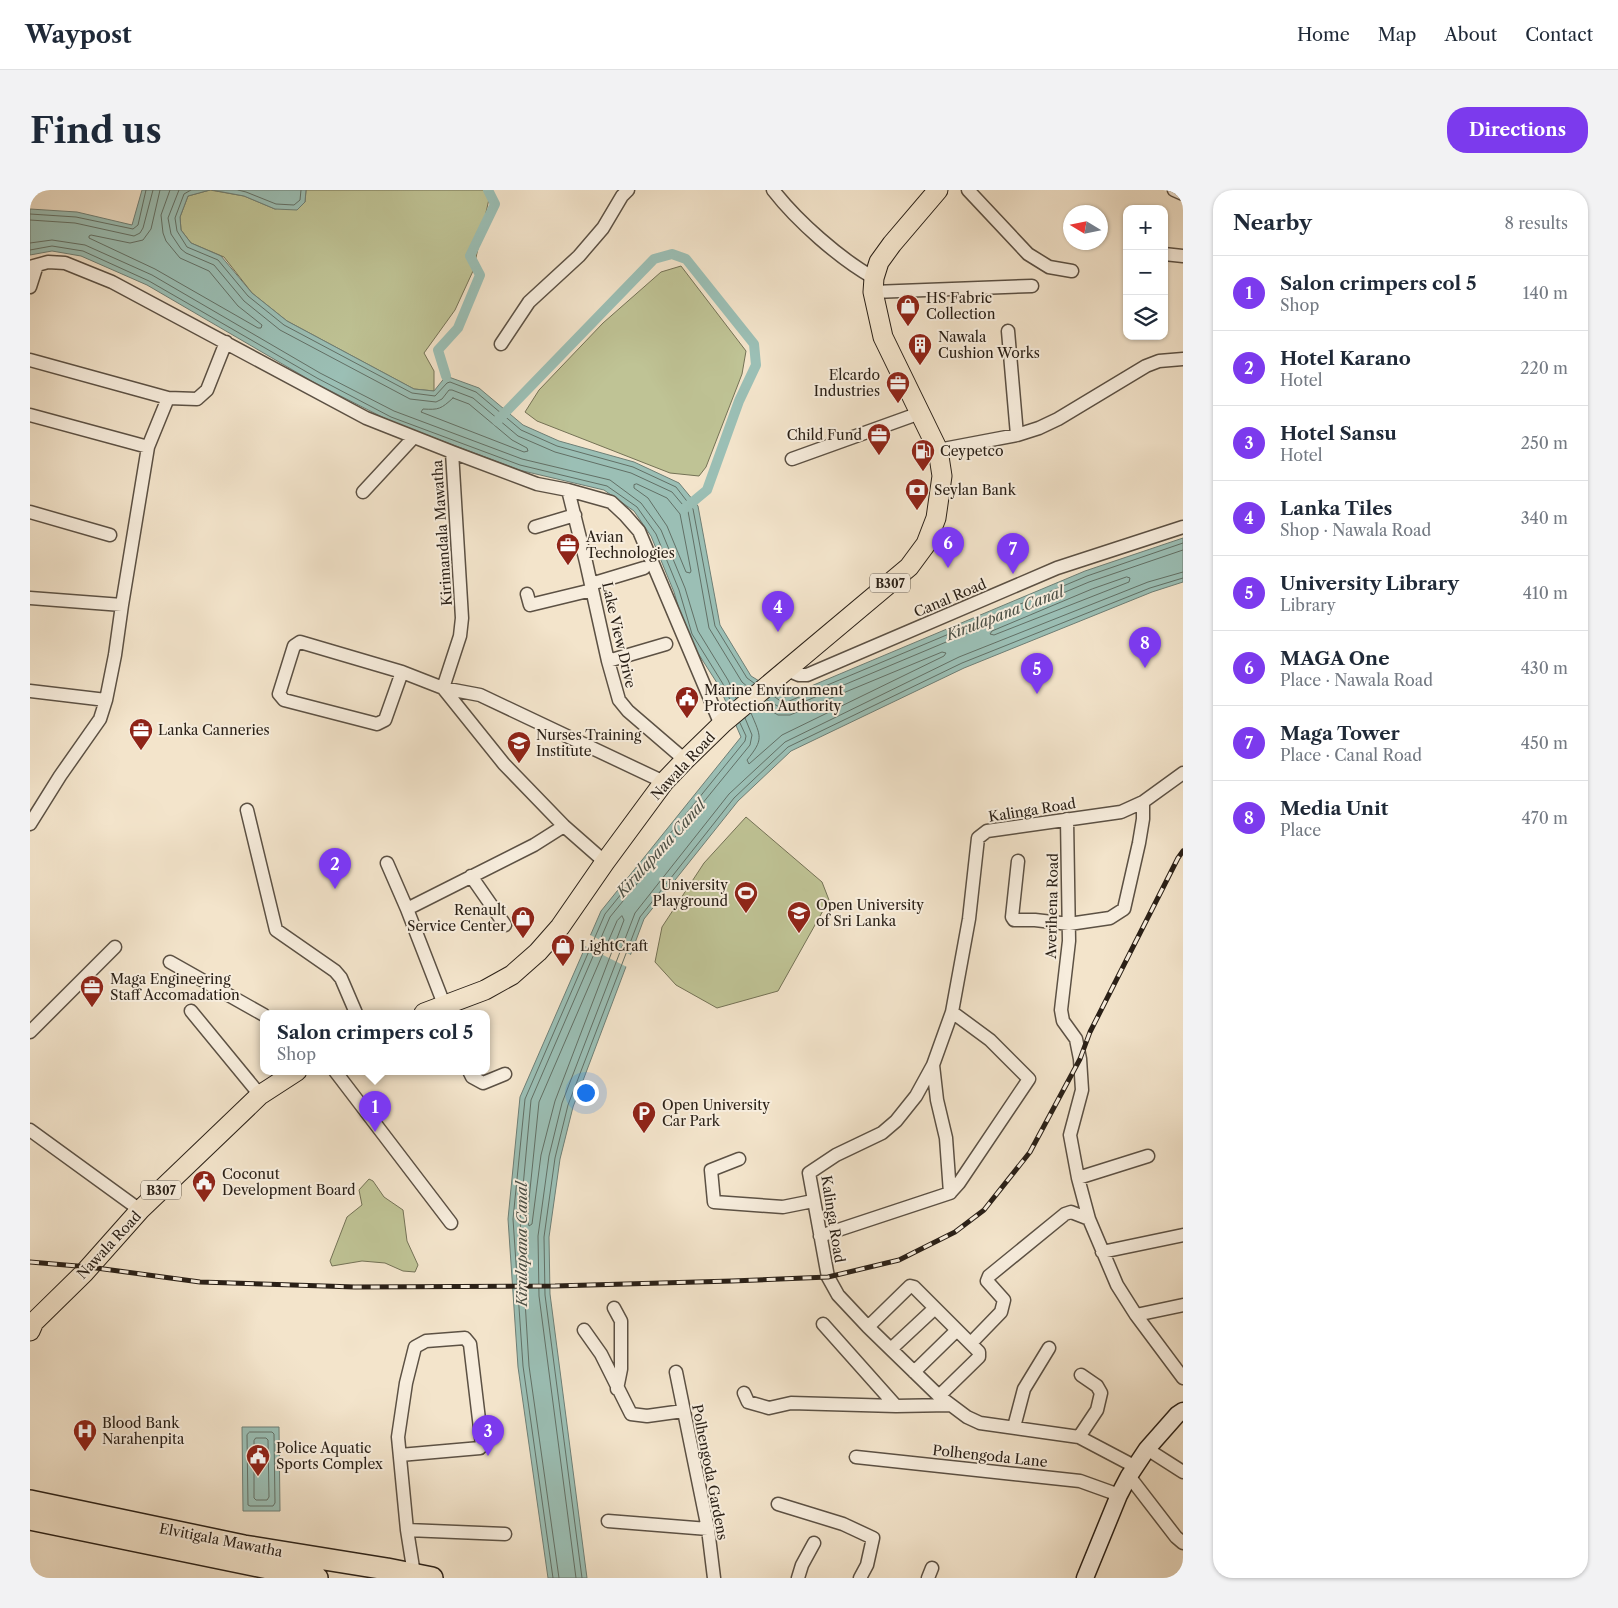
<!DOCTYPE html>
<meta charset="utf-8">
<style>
:root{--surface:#fff;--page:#f2f2f3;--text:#1f2937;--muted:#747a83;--line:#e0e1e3;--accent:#7c3aed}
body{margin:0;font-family:"Libre Caslon Text",serif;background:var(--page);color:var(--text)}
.controls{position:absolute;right:15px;top:15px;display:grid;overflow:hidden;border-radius:10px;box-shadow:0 1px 4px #0004}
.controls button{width:45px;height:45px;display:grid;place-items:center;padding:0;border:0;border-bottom:1px solid var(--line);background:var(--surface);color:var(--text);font:25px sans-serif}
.compass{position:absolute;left:1033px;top:15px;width:45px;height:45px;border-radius:50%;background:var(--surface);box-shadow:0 1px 4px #0004;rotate:280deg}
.you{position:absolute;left:555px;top:902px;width:18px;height:18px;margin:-12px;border:4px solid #fff;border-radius:50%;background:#1a73e8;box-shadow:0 0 0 8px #1a73e833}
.badge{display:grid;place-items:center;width:32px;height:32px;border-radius:50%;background:var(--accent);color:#fff;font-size:16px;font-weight:700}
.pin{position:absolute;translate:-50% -41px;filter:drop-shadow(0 1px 2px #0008)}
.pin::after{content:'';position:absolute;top:26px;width:18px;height:15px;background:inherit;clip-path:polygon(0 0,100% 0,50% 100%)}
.popup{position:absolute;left:230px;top:820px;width:230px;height:65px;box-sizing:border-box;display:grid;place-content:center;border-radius:10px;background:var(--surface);filter:drop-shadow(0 1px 4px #0005);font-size:16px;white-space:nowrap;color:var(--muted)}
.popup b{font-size:19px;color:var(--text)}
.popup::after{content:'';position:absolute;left:50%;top:100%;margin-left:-10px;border:10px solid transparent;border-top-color:var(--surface)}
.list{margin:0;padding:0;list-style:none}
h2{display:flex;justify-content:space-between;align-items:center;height:65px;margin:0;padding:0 20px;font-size:21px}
h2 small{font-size:16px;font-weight:400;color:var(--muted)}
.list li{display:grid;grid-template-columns:32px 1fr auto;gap:15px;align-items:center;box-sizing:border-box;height:75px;padding:0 20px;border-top:1px solid var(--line)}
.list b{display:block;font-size:19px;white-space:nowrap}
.list p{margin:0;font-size:16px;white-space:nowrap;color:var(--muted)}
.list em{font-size:16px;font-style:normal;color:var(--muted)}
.icon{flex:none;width:28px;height:28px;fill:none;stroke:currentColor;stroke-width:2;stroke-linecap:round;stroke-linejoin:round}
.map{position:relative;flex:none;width:1153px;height:1388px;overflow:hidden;border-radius:20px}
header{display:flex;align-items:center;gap:30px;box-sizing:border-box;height:70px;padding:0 25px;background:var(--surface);border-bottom:1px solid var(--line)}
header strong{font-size:24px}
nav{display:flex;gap:28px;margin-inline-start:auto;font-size:18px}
.intro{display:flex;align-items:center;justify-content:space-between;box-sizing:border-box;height:120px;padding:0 30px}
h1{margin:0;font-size:35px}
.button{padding:12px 22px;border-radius:20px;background:var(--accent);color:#fff;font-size:18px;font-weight:700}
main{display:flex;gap:30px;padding:0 30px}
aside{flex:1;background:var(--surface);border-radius:20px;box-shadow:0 1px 4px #0004}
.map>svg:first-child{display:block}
</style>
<header>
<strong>Waypost</strong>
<nav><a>Home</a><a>Map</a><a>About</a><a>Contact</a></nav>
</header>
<div class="intro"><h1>Find us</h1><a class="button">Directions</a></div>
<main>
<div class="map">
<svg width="1153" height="1388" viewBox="0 0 1153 1388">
<rect width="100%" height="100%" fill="#f3e4cb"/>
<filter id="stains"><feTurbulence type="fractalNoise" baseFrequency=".004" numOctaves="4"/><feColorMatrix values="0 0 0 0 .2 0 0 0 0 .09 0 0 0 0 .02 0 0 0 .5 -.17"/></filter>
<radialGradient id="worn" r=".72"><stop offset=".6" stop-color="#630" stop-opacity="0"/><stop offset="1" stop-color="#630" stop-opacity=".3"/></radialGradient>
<path fill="#bfc395" stroke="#747256" d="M180,0L214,6L245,19L275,12L276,0H461L443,81L425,120L394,163L404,181V201L384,199L257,131L222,103L194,67L161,53L151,40L150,27L158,6Z
M651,76L716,161L712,184L676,277L669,286L640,283L507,231L495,222L509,200L573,133L631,82Z
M716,627L792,692L799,710L748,801L687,818L646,795L625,772L632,737L674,673Z
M339,989L343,991L354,1007L373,1020L377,1051L388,1075L385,1082L373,1081L355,1073L332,1071L302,1076L300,1071L317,1027L332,1015L329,1000Z"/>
<path fill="#9bbfb5" stroke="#6e7f76" d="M112,0H180L158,6L150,27L151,40L161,53L191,66L222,103L257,131L384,199L404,201L416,186L449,198L493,235L529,251L604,272L649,293L668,316L690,435L721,486L755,507L1055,381L1153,348V392L1122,402L934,478L761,561L708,611L614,729L543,917L530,969L519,1047L520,1104L557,1388H518L488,1177L478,1029L490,907L571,721L711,547L689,496L657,446L644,402L621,346L604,321L574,300L489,280L360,231L285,193L117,95L51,66L22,61L0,65V19L47,22L102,35Z
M182,0H276L275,12L267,20L245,19L214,6Z
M212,1237H249L250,1321H213Z"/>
<path fill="#f3e4cb" d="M558,744L603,766L599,778L553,755Z"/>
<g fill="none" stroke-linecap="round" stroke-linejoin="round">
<path stroke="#627066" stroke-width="1" d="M130,0L121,39L113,50L100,53L61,45L59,46V48L125,79L228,138H231L232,135L208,116L179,81L150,68L136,51L133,43L131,25L140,0
M149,0L138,28L141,44L151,59L156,63L184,75L214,111L250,140L380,209L406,212L412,209L419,200H422L443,208L488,246L525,262L601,283L642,302L658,321L679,438L712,492L719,498
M161,0L154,4L145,28L147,41L157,57L188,70L218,106L254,135L382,203L405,206L417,193L420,192L446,202L491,240L527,256L603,277L646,297L663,319L685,436L717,488L724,493
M208,0L216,2L246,14L264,15L270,10L271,0
M0,24L46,27L103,39L108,35L116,0
M0,30L45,33L104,46L110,43L113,38L123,0
M0,53L22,50L55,55L122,85L290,183L364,221L492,269L580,290L611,313L631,340L655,398L668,441L698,490L706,508
M0,60L22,56L53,61L119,91L287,188L361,227L490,275L577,296L607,317L626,344L649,400L662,444L693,494L701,512
M423,208L439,214L482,250L497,258L498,261L494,262L391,222L393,219C409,220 411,219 423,208Z
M607,294L637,308L650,324L661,381L660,383L656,382L637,336L618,308L604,298V295Z
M1097,387L1100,388L1099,392L964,445L960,444L962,441L1062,399Z
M742,505L752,512H757L1057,386L1153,353
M737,510L751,518H759L1059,392L1153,360
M721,523C731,547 734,549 717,570L719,574L752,545L914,466L916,463L912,462L760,525H748L731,515
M592,726L594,730L525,911L511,965L502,1034L499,1036L497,1029L509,912L587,731Z
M220,1242H242L244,1244L245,1313L243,1316H220L218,1315L217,1245Z
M226,1248H236L238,1250L239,1307L237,1310H226L224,1308V1251Z
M523,1388L493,1176L483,1029L495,909L575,724L715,551L716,546L710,533
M529,1388L499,1176L490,1029L501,910L580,727L720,555L722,545L715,528
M546,1388L509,1106L508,1046L519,966L532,913L605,723L699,604L755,552L929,467L1118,392L1153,382
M552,1388L515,1105L514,1047L525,968L538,915L610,727L704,608L758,557L932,473L1120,398L1153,388"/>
<path stroke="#9bbfb5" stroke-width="10" d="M416,186L408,160L428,138L450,85L440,66L465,14L458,0
M467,231L624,69L642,64L656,69L724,154L726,175L709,211L677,300L654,319"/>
<g stroke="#5c5144" stroke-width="15">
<path id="street" d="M743,0C767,31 810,69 844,88
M938,0L998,64L1019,77L1042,81
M1144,0L1153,4
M1134,64L1153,66
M0,77L18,72L35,73L82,92L336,228L422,262L432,428L430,446L413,498L474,574L534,636L575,672
M0,97L7,75
M843,102L1002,96
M978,141L987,245
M471,154L499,112L549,66L573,38L592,6L598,0
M0,170L138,208L118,257L92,415L85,465L76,510L70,529L30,586L0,634
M138,208L167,209L177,200L196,152
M0,225L118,257
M908,260L987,245L1009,238L1028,229L1116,176L1129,171L1153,169
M422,262L507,294L538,300L581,312L595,325L609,341L691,535
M762,269L890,223
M538,300L556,372L578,471L589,510L598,521L655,570
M333,302L384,247
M0,322L80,345
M505,337L545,325
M561,394L614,378
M497,404L500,415L562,400
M0,408L92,415
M578,471L636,454
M757,480L769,485H777L1027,378L1153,337
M372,482L355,530L347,534L254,510L249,504L264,456L270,452L372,482L413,498L450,505L634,592
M0,501L76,510
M217,620L246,740L305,781L311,788L326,823
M1037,629L1039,751L1031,820L1033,831L1046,849L1050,869L1052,900L1040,945L1048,988L1059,1029L1087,1095L1106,1125L1153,1188
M988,671L982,727L984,730H1005L1039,734L1080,728L1094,719L1109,653L1113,629V612
M357,673L377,719L417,822
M441,686L475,735
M377,719L504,655L534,636
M140,772L234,825
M161,821L230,905
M0,842L85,757
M305,881L421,1033
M439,881L442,887L453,893L475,884
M0,940L110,1020
M709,969L681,980L684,1012L753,1017L783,1011
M1048,988L1118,966
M920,1003L929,993L999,889L960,850L922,822
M790,1046L920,1003L916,948L907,910L903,875
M1072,1062L1153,1045
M584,1118L591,1131V1179L587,1199
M1106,1125L1153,1115
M793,1134L866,1216
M838,1137L880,1096L884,1097L949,1162V1167L909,1206
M554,1140L571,1164L601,1224L617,1226L653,1221
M941,1153L971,1122L974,1110L957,1091L959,1086L1035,1024L1041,1022L1059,1029
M861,1159L905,1118
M646,1182L678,1339L684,1388
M884,1182L927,1140
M714,1203L718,1212L739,1218L761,1213L866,1216L920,1215
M984,1237L994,1199L1019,1158
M1049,1247L1067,1220L1071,1203L1067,1196L1051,1185
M1117,1259L1153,1282
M370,1265L450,1258L452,1255L440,1154L435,1148L396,1151L385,1157L376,1193L368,1247L377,1340L384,1384
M826,1267L1050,1291L1089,1305
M1104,1276L1049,1247L950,1233L937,1227L909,1206L838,1137L808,1105L798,1087L779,983L806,965L852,943L866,931L886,906L903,875L922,822L939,729L948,648L957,641L1091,622L1113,612L1153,583
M1099,1286L1146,1347L1153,1353
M748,1314L813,1334L843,1348L837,1375L830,1388
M578,1331L678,1339
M377,1340L475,1344
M768,1388L772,1375L784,1353
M898,1388L902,1378"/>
</g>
<g stroke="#2a2017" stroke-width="19">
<path id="secondary" d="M1055,1388L1089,1305L1099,1286L1117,1259L1147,1225L1153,1221"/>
</g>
<g stroke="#2a2017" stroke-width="21">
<path id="primary" d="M394,823L455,800L482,785L508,762L530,737L575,672L634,592L655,570L693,533L879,377L896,354L906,328L912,286L908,260L853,147L843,102L844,88L849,72L862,54L908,0
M0,1141L4,1132L54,1083L110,1020L230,905L267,881"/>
</g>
<g stroke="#2a2017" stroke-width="24">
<path id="highway" d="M0,1311L214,1356L357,1379L402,1388
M0,1329L287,1388"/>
</g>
<use href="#street" stroke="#f7eddd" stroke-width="12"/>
<use href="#secondary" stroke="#f7eddd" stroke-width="16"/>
<use href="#primary" stroke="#f3e4cb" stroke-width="19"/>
<use href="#highway" stroke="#f3e4cb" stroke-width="21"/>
<g stroke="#2a2017" stroke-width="5">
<path id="rail" d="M0,1072L59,1077L170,1092L325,1097L525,1096L702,1091L798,1087L869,1070L925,1042L954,1020L1000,962L1050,869L1060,842L1148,668L1153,661"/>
</g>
<use href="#rail" stroke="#f7eddd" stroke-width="3" stroke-dasharray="9" stroke-linecap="butt"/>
</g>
<defs>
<g id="shop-pin" transform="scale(1.25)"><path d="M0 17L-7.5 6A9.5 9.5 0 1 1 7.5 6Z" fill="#8f2418" stroke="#f7eddd"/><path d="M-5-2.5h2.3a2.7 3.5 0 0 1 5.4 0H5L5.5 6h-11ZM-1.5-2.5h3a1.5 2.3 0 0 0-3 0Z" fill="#fff"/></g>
<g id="building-pin" transform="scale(1.25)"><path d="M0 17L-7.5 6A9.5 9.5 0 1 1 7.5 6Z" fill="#8f2418" stroke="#f7eddd"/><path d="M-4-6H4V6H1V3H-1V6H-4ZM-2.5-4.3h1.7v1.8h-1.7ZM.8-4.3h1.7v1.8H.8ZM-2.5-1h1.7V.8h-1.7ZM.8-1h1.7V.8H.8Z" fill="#fff"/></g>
<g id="office-pin" transform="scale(1.25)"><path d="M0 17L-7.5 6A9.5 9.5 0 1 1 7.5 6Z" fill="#8f2418" stroke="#f7eddd"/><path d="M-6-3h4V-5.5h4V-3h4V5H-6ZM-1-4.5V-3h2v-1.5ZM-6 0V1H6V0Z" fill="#fff"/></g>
<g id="fuel-pin" transform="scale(1.25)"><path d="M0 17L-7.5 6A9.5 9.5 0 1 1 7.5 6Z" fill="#8f2418" stroke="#f7eddd"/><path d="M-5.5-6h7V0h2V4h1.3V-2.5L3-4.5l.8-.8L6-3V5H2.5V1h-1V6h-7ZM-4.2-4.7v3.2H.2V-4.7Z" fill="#fff"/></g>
<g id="bank-pin" transform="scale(1.25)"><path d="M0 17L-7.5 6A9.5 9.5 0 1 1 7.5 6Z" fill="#8f2418" stroke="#f7eddd"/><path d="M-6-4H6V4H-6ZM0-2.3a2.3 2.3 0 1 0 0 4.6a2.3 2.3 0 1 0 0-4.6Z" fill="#fff"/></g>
<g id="civic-pin" transform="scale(1.25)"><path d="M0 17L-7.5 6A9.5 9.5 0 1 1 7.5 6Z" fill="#8f2418" stroke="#f7eddd"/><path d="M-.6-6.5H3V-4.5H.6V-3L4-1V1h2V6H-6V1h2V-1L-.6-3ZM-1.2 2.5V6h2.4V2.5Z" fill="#fff"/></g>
<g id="school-pin" transform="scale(1.25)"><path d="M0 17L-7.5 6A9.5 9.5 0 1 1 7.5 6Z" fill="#8f2418" stroke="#f7eddd"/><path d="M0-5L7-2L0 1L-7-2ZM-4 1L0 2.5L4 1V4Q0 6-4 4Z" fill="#fff"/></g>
<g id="stadium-pin" transform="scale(1.25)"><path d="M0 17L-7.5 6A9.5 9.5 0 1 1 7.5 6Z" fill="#8f2418" stroke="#f7eddd"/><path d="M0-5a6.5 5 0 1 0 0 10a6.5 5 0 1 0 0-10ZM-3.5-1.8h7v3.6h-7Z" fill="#fff"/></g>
<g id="university-pin" transform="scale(1.25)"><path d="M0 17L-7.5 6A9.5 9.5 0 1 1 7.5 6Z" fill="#8f2418" stroke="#f7eddd"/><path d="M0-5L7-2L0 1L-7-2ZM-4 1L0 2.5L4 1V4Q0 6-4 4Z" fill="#fff"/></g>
<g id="parking-pin" transform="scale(1.25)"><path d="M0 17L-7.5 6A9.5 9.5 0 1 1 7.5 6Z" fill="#8f2418" stroke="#f7eddd"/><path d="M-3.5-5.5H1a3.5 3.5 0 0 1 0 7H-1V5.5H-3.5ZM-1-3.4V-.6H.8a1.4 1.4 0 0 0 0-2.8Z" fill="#fff"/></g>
<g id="hospital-pin" transform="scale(1.25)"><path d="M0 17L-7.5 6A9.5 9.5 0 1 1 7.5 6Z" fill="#8f2418" stroke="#f7eddd"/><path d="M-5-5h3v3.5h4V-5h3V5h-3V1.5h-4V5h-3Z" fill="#fff"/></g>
</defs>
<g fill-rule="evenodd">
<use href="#shop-pin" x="878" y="116"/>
<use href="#building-pin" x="890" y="155"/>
<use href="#office-pin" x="868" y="193"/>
<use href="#office-pin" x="849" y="245"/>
<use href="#fuel-pin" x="893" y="261"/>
<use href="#bank-pin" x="887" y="300"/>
<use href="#office-pin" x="538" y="355"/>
<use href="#civic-pin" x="657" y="508"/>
<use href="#office-pin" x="111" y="540"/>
<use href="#school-pin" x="489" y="553"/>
<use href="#stadium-pin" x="716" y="703"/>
<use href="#university-pin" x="769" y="723"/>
<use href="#shop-pin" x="493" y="728"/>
<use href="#shop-pin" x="533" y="756"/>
<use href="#office-pin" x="62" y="797"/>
<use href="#parking-pin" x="614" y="923"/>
<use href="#civic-pin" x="174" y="992"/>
<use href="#hospital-pin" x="55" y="1241"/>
<use href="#civic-pin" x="228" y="1266"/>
</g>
<g text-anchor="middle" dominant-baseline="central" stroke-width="4" stroke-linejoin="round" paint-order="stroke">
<g fill="#f7eddd" stroke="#685e52" stroke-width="1">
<rect x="840" y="383.5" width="40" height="19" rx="4"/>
<rect x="111" y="990.5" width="40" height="19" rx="4"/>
</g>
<g font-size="12" font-weight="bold" fill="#2a2017">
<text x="860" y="393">B307</text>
<text x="131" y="1000">B307</text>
</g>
<g font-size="14" fill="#2a2017" stroke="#f7eddd" text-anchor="start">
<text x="896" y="108">HS Fabric<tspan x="896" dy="16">Collection</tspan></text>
<text x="908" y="147">Nawala<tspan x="908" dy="16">Cushion Works</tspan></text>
<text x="850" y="185" text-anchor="end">Elcardo<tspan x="850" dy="16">Industries</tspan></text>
<text x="832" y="245" text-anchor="end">Child Fund</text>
<text x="910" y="261">Ceypetco</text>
<text x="904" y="300">Seylan Bank</text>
<text x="556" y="347">Avian<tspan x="556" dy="16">Technologies</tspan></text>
<text x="674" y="500">Marine Environment<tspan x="674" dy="16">Protection Authority</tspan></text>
<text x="128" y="540">Lanka Canneries</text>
<text x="506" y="545">Nurses Training<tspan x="506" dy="16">Institute</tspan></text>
<text x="698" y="695" text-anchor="end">University<tspan x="698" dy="16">Playground</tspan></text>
<text x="786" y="715">Open University<tspan x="786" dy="16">of Sri Lanka</tspan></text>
<text x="476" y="720" text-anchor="end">Renault<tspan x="476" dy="16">Service Center</tspan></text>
<text x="550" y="756">LightCraft</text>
<text x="80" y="789">Maga Engineering<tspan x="80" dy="16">Staff Accomadation</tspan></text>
<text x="632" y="915">Open University<tspan x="632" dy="16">Car Park</tspan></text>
<text x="192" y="984">Coconut<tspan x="192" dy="16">Development Board</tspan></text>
<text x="72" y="1233">Blood Bank<tspan x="72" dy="16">Narahenpita</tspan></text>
<text x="246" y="1258">Police Aquatic<tspan x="246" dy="16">Sports Complex</tspan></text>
</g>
<g font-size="14" fill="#2a2017" stroke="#f7eddd">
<text transform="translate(412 343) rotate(-94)">Kirimandala Mawatha</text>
<text transform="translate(920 408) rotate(-23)">Canal Road</text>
<text transform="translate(589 445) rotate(77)">Lake View Drive</text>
<text transform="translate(653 576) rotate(-47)">Nawala Road</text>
<text transform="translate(1002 620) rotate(-9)">Kalinga Road</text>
<text transform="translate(1022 716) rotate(-89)">Averihena Road</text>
<text transform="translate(803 1029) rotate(81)">Kalinga Road</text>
<text transform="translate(79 1055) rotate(-47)">Nawala Road</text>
<text transform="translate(960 1266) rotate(6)">Polhengoda Lane</text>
<text transform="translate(680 1282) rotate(79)">Polhengoda Gardens</text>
<text transform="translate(191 1350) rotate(11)">Elvitigala Mawatha</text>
</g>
<g font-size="15" font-style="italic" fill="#4c5046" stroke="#f7eddd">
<text transform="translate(975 423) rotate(-21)">Kirulapana Canal</text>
<text transform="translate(631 658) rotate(-48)">Kirulapana Canal</text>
<text transform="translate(491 1054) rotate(-90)">Kirulapana Canal</text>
</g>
</g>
<rect width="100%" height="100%" filter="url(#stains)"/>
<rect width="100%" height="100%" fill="url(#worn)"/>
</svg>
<div class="controls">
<button>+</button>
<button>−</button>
<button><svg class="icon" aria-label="layers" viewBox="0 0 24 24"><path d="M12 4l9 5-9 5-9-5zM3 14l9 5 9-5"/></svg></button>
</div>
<svg class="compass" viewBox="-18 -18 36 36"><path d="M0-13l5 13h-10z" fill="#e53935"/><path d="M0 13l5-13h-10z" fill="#747a83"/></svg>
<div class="you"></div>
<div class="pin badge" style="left:345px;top:942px">1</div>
<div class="popup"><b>Salon crimpers col 5</b>Shop</div>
<div class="pin badge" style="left:305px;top:699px">2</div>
<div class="pin badge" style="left:458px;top:1266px">3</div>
<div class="pin badge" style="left:748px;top:442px">4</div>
<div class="pin badge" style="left:1007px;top:504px">5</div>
<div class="pin badge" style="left:918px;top:378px">6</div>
<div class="pin badge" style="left:983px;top:384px">7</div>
<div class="pin badge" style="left:1115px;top:478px">8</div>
</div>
<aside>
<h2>Nearby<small>8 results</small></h2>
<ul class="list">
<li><span class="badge">1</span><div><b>Salon crimpers col 5</b><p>Shop</p></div><em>140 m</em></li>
<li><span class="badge">2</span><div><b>Hotel Karano</b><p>Hotel</p></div><em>220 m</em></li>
<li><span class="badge">3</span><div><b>Hotel Sansu</b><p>Hotel</p></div><em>250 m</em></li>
<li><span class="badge">4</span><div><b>Lanka Tiles</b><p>Shop · Nawala Road</p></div><em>340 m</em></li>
<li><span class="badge">5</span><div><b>University Library</b><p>Library</p></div><em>410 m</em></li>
<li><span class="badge">6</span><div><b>MAGA One</b><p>Place · Nawala Road</p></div><em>430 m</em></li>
<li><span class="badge">7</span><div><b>Maga Tower</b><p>Place · Canal Road</p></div><em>450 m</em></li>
<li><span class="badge">8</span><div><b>Media Unit</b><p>Place</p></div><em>470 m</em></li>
</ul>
</aside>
</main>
